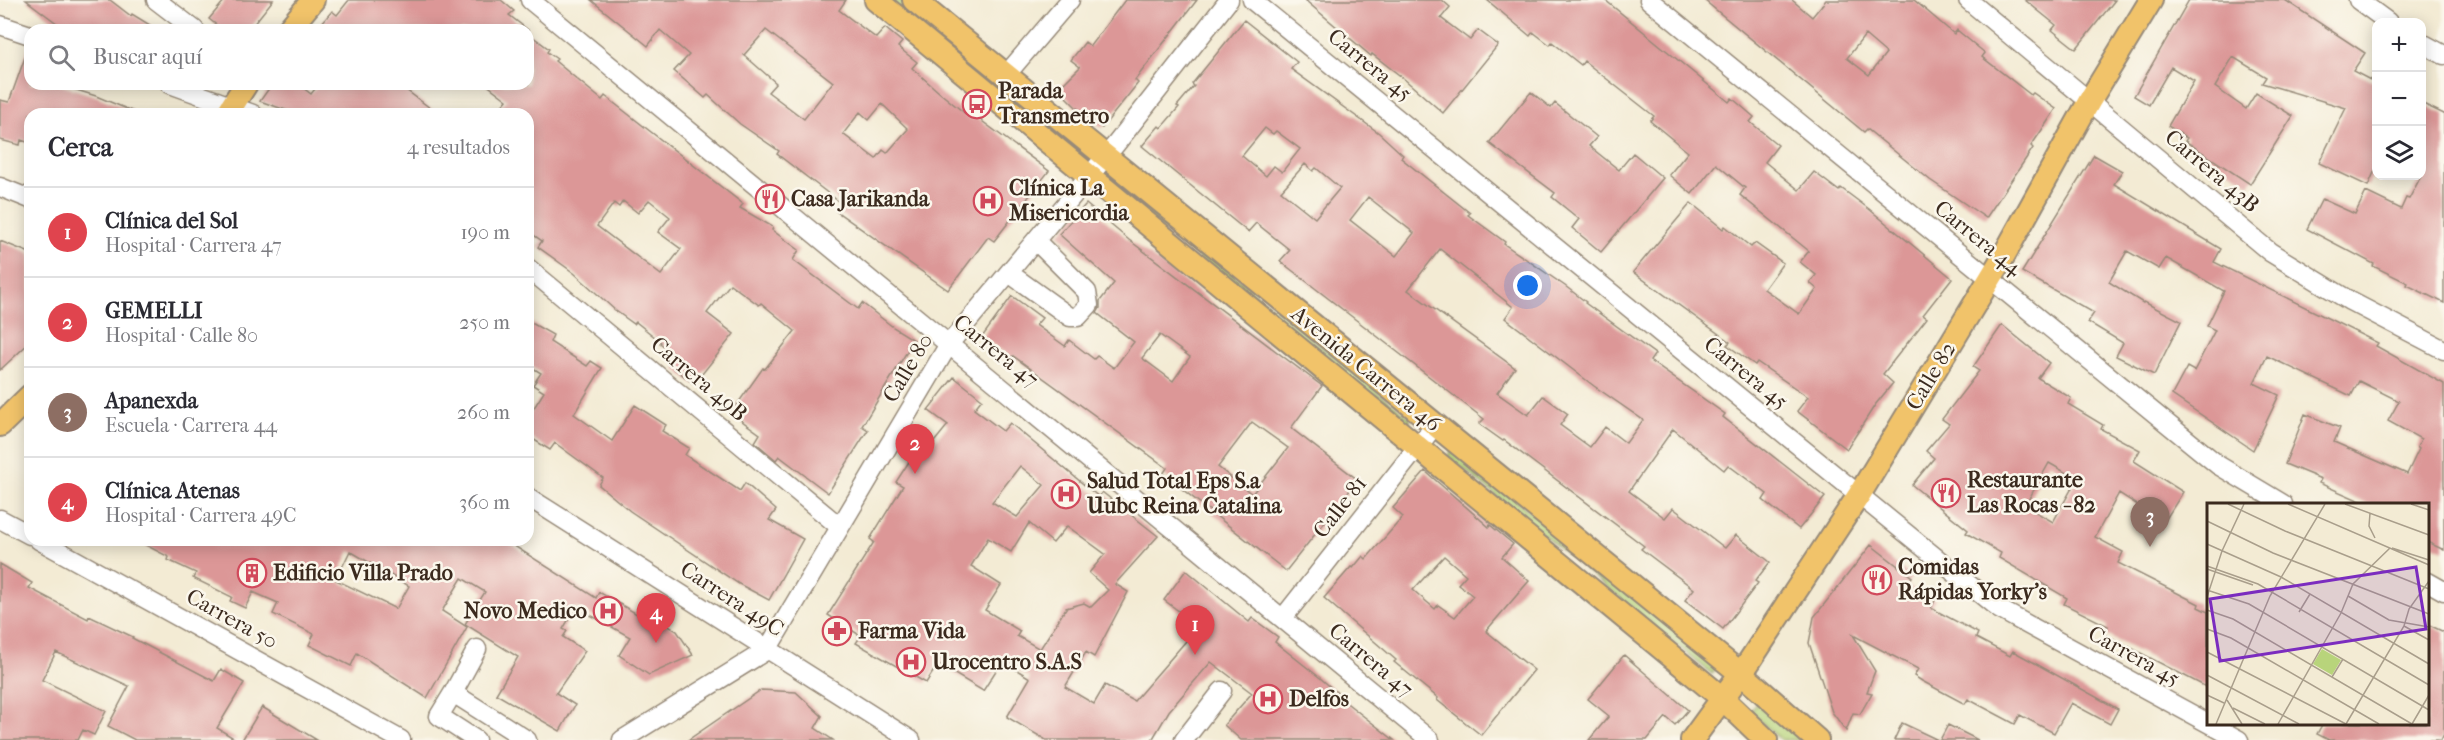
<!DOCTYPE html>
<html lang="es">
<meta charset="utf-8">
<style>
:root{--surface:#fff;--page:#f2f2f3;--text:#2b2b33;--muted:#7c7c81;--line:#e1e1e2;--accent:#7c3aed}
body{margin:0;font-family:"IM FELL French Canon",serif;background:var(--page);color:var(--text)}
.controls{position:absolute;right:18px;top:18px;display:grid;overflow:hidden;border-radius:12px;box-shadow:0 3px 15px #0003}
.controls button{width:54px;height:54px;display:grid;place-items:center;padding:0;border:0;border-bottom:2px solid var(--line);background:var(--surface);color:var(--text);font:30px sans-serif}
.you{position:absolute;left:1528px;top:286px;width:21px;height:21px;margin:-15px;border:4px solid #fff;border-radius:50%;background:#1a73e8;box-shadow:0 0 0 9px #1a73e833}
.badge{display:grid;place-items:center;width:39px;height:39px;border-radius:50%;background:var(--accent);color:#fff;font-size:20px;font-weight:700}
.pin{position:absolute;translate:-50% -50px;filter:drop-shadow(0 2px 3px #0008)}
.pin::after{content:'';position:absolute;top:32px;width:21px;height:18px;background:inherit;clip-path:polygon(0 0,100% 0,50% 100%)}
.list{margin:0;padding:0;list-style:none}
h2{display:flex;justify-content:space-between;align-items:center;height:78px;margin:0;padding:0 24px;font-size:26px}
h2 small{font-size:20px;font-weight:400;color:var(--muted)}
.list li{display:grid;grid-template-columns:39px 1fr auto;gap:18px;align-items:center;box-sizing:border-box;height:90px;padding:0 24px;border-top:2px solid var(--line)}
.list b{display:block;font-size:22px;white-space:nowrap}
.list p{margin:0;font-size:20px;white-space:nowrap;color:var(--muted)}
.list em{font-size:20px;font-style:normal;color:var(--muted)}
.icon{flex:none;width:33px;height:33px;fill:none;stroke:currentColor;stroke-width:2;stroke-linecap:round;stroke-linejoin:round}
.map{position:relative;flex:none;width:2444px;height:740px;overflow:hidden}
.search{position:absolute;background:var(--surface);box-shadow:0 3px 15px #0003;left:24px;top:24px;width:510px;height:66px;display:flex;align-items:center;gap:15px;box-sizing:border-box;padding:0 21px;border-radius:18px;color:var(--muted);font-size:22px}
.panel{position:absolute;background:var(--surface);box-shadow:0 3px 15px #0003;left:24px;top:108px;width:510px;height:438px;border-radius:18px}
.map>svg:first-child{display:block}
</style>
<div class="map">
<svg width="2444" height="740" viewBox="0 0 2444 740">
<rect width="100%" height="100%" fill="#fbf7ec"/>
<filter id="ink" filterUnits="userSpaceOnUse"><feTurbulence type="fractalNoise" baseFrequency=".0167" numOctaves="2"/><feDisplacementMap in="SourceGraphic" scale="12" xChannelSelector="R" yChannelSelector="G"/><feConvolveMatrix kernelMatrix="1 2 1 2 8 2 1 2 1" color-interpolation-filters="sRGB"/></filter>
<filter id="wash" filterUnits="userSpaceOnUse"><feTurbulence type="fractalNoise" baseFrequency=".008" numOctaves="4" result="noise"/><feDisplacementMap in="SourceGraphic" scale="24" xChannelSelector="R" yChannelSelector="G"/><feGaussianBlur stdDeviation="1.35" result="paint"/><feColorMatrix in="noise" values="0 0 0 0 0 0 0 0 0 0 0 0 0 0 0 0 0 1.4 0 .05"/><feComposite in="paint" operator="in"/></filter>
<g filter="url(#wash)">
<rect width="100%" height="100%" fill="#f3ebd4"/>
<path fill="#b8d47b" stroke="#7a7f4c" stroke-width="1.5" d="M888,0H901L1082,149L1077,155Z
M1123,186L1411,419L1406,425L1118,192Z
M1454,449L1718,667L1712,674L1448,456Z
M1759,699L1803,740H1781L1750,712Z"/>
<g id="blocks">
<path fill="#dc9797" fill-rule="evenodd" d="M26,0H110L131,16L132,14L158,30H66Z
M225,0H273L249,30H223L209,19Z
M349,0H501L514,11L509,15L528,30H316L332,11L337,15Z
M591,0H846L839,10L876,38L885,28L902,42L898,47L917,62L912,68L940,93L972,119L975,116L1049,171L994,241L988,237L948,290L836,211L842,204L777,154L779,151L740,124L708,95L705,98L674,71L689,55L660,30L648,46ZM766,30L833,82L804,119L768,92L776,83L744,55ZM882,104L908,129L887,153L883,150L876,159L843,134L860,112L869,120Z
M1125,0H1197L1135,80L1138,83L1102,128L1079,110L1058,89L1080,67L1071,60L1085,42L1090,46Z
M1305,0H1442L1450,7L1441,18L1470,40L1478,30L1498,45L1443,113L1403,78L1372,54L1371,56Z
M1487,0H1605L1729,102L1732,98L1754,117L1750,122L1778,145L1765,162L1799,190L1814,172L1839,191L1841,188L1869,209L1952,278L1923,315L1927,318L1883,374L1893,383L1875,405L1847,449L1797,411L1808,397L1757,362L1755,365L1727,345L1730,342L1633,272L1691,203L1723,229L1725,226L1751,247L1755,243L1783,263L1764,289L1799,314L1817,289L1810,283L1816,275L1800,262L1809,251L1740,195L1745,188L1716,164L1692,194L1669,175L1688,152L1650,121L1654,116L1584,61L1581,65L1552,42L1550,45L1533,32L1530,36Z
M1704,0H1792L1812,17L1826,0H1914L1954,34L1957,30L1985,53L1982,57L2031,95L2033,93L2056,109L2031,146L2033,148L1986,218L1930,180L1867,129L1864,132ZM1865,35L1886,53L1869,75L1847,58Z
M2025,0H2115L2076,49L2052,30L2056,25Z
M2189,0H2285L2365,53L2353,71L2376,83V168L2368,186L2319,163L2346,108L2262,83L2266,77L2233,57L2215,87L2246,109L2256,93L2293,116L2250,184L2185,141L2187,138L2168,126L2194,81L2171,67L2149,105L2134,96Z
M1244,20L1297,62L1291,69L1379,133L1403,155L1401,158L1470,213L1468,215L1505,242L1504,244L1565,286L1586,302L1585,303L1655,354L1650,361L1725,414L1723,417L1825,497L1799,529L1763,500L1767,494L1728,465L1724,470L1673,429L1629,491L1665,518L1673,508L1725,548L1736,535L1770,562L1755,581L1758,583L1723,629L1685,600L1694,589L1641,549L1644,546L1504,440L1503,441L1479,424L1484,419L1280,261L1290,250L1256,223L1248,232L1142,146L1159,126L1161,128L1179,107L1177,106L1194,86L1192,84ZM1265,128L1273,134L1276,131L1300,149L1282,172L1274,166L1266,176L1242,156ZM1305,164L1313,171L1316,168L1340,188L1315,218L1281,191ZM1368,197L1414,233L1396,256L1350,220ZM1440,249L1513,307L1505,318L1594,386L1643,420L1626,443L1605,427L1590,447L1560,425L1568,414L1543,396L1528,415L1497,393L1515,368L1408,290Z
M528,33L549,49L547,52L557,59L555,61L602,100L605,96L743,204L740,208L773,227L772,230L799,250L793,260L858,309L862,303L893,327L914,340L862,426L868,430L828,493L779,456L776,460L755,442L760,434L731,413L763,368L765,369L795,331L761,303L759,305L730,284L707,313L734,334L694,384L675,369L682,361L660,343L661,342L636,322L634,324L616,311L574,273L538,247L542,241L528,231V114H495L507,100L486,84H528ZM649,200L670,217L658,232L681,249L661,275L597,226L614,203L619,207L623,201L638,213Z
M28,49H30V84H57L96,96L139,114H30V143L21,140L20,145L0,140V100L9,102Z
M272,84H298L311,94L319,84H398L438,114H297L260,101Z
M1531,92L1551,108L1555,103L1597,137L1589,146L1619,170L1633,153L1663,178L1601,252L1572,228L1579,219L1552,197L1555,193L1489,143Z
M2421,103L2444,114V303L2407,285L2408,283L2373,266L2374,264L2307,229L2322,199L2355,214L2366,192L2401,209L2406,198L2409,199L2421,176Z
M2094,155L2122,171L2114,184L2221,249L2214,262L2378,343L2376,346L2444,384V550L2427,542V504H2367L2319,483L2321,479L2285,464L2305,414L2340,428L2334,442L2407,474L2419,449L2417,447L2421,439L2388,421L2399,401L2359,381L2351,396L2267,356L2254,383L2279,395L2253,450L2172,395L2187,367L2194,371L2215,330L2207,326L2224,291L2166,258L2159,269L2127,251L2109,282L2143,303L2144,302L2181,321L2154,375L2116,356L2123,343L2088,322L2094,313L2022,272Z
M1086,204L1129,240L1322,386L1291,428L1358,480L1286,571L1163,474L1167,468L1013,356L1012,358L982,337L1012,296L1042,318L1036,325L1065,346L1069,340L1094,359L1097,356L1114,368L1134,342L1097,313L1100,308V301L1114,283L1059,234ZM1160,335L1190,357L1173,381L1142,358ZM1252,422L1288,448L1252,494L1218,467Z
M0,241L30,253V342L0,370Z
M528,321L553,335L550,342L587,366L591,361L602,368L574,414L612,441L635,405L666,425L662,431L689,448L685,455L740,491L745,483L776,510L769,520L803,539L769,600L739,584L630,511L599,485L603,478L555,443L550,450L528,436V417L544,392L533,385L541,373L528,365Z
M2002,325L2049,363L2038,378L2071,398L2068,404L2103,425L2101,429L2140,450L2134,461L2183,492L2164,522L2119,493L2095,537L2123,552L2118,563L2199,604L2198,607L2208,612V688L2104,634L2108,626L2064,604L2067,598L1999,558L2001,553L1966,533L1968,530L1912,485L1934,458L1926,451L1949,424L1942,419L1979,371L1973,367ZM2049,463L2077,479L2053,522L2025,506Z
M954,377L982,399L974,409L1003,431L1010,423L1099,497L1102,492L1158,536L1115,584L1128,592L1094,657L1086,652L1065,687L1094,704L1105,685L1134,701L1199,626L1164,600L1186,570L1249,622L1252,618L1278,637L1275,642L1319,677L1341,696L1339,697L1394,740H1241L1224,725L1252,693L1211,662L1169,711L1152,740H1046L1007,717L1030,678L1002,661L983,691L938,664L926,683L856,643L861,636L828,615L874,542L870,539L903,486L896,482L914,454L921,458L948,425L928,410ZM1020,466L1044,485L1017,517L992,502ZM1029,523L1053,543L1067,526L1105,554L1089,573L1108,590L1091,607L1084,603L1066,608L1040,649L1017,636L1020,631L985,610L1001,585L971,566L988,538L1011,552Z
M1425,471L1489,527L1490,525L1513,544L1502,557L1529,581L1486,631L1534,670L1481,735L1437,700L1438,698L1394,662L1396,660L1324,598L1351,567L1353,568L1363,556L1366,559L1403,517L1393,508ZM1444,556L1466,575L1458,584L1473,596L1455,617L1438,605L1435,609L1413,590Z
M136,540H505L596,598L599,592L642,617L645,612L677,631L693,655L649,675L619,655L630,637L576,607L563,629L567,631L563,637L585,651L556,693L575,705L560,731L496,694L518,657L465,624L485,592L462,578L442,611L467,627L427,698L357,653L351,666L309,645L314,634L273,614L278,603L253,592L245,608L230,601L232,597L193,578L196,573L168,560L169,557ZM350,551L409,586L396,609L336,580Z
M1871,545L1912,577L1906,585L1935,600L1931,608L1978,633L1976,638L2010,656L2013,651L2118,709L2110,724L2071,703L2054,733L2020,715L2015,724L1968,699L1965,704L1922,681L1914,676L1918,669L1853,635L1875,671L1867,692L1872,693L1860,714L1853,713L1846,731L1832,712L1809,643L1814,617Z
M0,564L32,583L29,588L88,619L89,616L133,637L132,638L214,681L221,669L244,683L217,728L237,740H135L108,726L129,686L56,652L42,680L106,711L94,735L83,730L78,740H0Z
M2427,624L2444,632V734L2441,740H2329L2317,734L2323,723H2427Z
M1624,655L1688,710L1675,725L1666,717L1647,740H1589L1609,716L1588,699Z
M761,690L796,692L822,716L815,728L833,740H688Z
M262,707L317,740H242Z
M1902,723L1938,740H1894Z
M1948,725L1978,740H1940Z"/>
</g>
</g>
<g filter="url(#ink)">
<use href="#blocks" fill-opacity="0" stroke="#978a79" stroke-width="1.5"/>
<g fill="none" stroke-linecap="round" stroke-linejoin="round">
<g stroke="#978a79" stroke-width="21">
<path id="minor" d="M156,0L195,30
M530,0L1430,740
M1252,0L1999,609L2239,740
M1649,0L2218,465L2283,504
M1968,0L2270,252L2350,301L2444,350
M2358,0L2388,22
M0,25L30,35
M2422,43L2444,55
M1006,75L1070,0
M170,84L253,114
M0,187L30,199
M528,268L840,527
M1009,273L1070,317H1078L1089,305L1087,292L1036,241
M528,497L911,740
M0,519L30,535
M39,540L401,740
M2428,582L2444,591
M1283,618L1435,425
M453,693L477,649
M476,740L439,716L453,693L527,740
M622,740L767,650L949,344L1116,144L1229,0
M1184,740L1222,691"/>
</g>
<g stroke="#978a79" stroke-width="26">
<path id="major" d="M876,0L1722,698L1766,740
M914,0L1751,682L1817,740
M288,30L313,0
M227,114L246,84
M0,425L30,396
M1692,740L1749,662L1859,495L1999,264L2090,100L2151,0"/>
</g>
<use href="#minor" stroke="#fff" stroke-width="18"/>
<use href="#major" stroke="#f1c36a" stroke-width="22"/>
</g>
</g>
<defs>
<g id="bus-ring" transform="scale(1.5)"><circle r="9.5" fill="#fbf7ec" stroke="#d1495b" stroke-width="1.5"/><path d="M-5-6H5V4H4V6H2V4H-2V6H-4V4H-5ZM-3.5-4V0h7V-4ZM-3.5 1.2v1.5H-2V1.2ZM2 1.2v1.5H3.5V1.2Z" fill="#d1495b"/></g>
<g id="restaurant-ring" transform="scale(1.5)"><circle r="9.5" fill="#fbf7ec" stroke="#d1495b" stroke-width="1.5"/><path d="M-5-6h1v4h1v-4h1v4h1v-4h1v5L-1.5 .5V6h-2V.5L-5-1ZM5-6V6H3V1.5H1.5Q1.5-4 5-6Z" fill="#d1495b"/></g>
<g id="hospital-ring" transform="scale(1.5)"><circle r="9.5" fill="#fbf7ec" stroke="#d1495b" stroke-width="1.5"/><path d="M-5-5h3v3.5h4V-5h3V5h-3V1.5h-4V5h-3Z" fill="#d1495b"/></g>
<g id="building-ring" transform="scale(1.5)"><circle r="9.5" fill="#fbf7ec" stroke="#d1495b" stroke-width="1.5"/><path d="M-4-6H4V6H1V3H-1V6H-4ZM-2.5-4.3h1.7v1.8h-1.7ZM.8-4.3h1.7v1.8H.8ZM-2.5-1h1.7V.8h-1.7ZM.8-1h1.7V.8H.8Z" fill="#d1495b"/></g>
<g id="pharmacy-ring" transform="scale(1.5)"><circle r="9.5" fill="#fbf7ec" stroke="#d1495b" stroke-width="1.5"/><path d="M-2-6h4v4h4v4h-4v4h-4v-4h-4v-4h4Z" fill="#d1495b"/></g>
</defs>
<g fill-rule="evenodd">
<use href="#bus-ring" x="977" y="104"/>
<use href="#restaurant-ring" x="770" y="199"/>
<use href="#hospital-ring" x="988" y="201"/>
<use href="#restaurant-ring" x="1946" y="493"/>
<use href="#hospital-ring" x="1066" y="494"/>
<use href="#building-ring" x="252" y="573"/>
<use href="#restaurant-ring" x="1877" y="580"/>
<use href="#hospital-ring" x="608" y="611"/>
<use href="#pharmacy-ring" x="837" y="631"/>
<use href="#hospital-ring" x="911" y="662"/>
<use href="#hospital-ring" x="1268" y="699"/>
</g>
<g text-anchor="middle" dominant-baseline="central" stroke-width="5" stroke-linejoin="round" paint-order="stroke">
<g font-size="22" fill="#3b2a1e" stroke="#fbf7ec">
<text transform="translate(1370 65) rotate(39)">Carrera 45</text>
<text transform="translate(2212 171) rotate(40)">Carrera 43B</text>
<text transform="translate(1978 238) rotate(39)">Carrera 44</text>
<text transform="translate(996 351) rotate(39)">Carrera 47</text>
<text transform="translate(908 368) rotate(-59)">Calle 80</text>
<text transform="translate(1366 369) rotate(39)">Avenida Carrera 46</text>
<text transform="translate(1746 373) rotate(39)">Carrera 45</text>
<text transform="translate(1931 376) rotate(-59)">Calle 82</text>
<text transform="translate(699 379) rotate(40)">Carrera 49B</text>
<text transform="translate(1340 507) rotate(-52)">Calle 81</text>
<text transform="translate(732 599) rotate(33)">Carrera 49C</text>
<text transform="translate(232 619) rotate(29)">Carrera 50</text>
<text transform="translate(2134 656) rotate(29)">Carrera 45</text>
<text transform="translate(1371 660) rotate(40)">Carrera 47</text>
</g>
<g font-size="22" font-weight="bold" fill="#3b2a1e" stroke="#fbf7ec" text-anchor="start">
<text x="998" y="91">Parada<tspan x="998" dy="25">Transmetro</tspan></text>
<text x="1009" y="188">Clínica La<tspan x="1009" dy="25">Misericordia</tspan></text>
<text x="791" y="199">Casa Jarikanda</text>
<text x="1967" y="480">Restaurante<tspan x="1967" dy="25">Las Rocas - 82</tspan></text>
<text x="1087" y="481">Salud Total Eps S.a<tspan x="1087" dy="25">Uubc Reina Catalina</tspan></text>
<text x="1898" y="567">Comidas<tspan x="1898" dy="25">Rápidas Yorky's</tspan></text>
<text x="273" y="573">Edificio Villa Prado</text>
<text x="587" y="611" text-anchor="end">Novo Medico</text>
<text x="858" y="631">Farma Vida</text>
<text x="932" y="662">Urocentro S.A.S</text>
<text x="1289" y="699">Delfos</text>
</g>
</g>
<g transform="translate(2207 503)">
<rect width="222" height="222" fill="#f3ebd4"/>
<path d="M115,146L134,157L125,172L106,161Z" fill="#b8d47b"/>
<path fill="none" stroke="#a99e8b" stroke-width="1.5" d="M21,1L78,28L222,86M81,1L222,62M138,1L222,32M204,1L222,7M163,10L162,23L168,35M0,18L66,50L222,111M0,41L74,74L222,161M185,45L222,57M0,63L51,81L222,182M0,66L46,82M0,87L42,101L222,207M141,93L182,117L222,124M0,94L15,48L37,1M0,107L26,116L205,221M92,109L103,91M197,123L222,137M0,126L24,135L172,221M0,149L139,221M0,172L92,221M125,174L136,156M0,192L17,200M20,197L35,221M26,205L58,221M9,221L63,93L118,1M71,221L134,110L146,81L183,45M139,221L197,123L202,106L222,78M205,221L222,192"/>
<path fill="#7b2cbf" fill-opacity="0.15" stroke="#7b2cbf" stroke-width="3" d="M209,64L219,126L13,158L3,96Z"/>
<rect width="222" height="222" fill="none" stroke="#3b2a1e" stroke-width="3"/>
</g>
</svg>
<div class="controls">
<button>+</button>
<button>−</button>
<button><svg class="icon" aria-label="layers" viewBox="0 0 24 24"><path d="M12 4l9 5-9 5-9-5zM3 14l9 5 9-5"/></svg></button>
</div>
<div class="you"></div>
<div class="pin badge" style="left:1195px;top:655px;background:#e0444e">1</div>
<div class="pin badge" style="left:915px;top:474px;background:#e0444e">2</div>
<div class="pin badge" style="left:2150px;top:547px;background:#8d6e63">3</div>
<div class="pin badge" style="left:656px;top:643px;background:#e0444e">4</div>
<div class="search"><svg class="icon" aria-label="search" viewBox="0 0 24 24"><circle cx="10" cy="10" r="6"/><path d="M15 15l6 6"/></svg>Buscar aquí</div>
<section class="panel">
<h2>Cerca<small>4 resultados</small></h2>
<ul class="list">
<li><span class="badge" style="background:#e0444e">1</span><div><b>Clínica del Sol</b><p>Hospital · Carrera 47</p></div><em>190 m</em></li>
<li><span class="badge" style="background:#e0444e">2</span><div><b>GEMELLI</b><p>Hospital · Calle 80</p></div><em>250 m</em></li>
<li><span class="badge" style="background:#8d6e63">3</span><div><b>Apanexda</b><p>Escuela · Carrera 44</p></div><em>260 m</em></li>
<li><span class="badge" style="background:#e0444e">4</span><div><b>Clínica Atenas</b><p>Hospital · Carrera 49C</p></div><em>360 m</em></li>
</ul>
</section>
</div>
